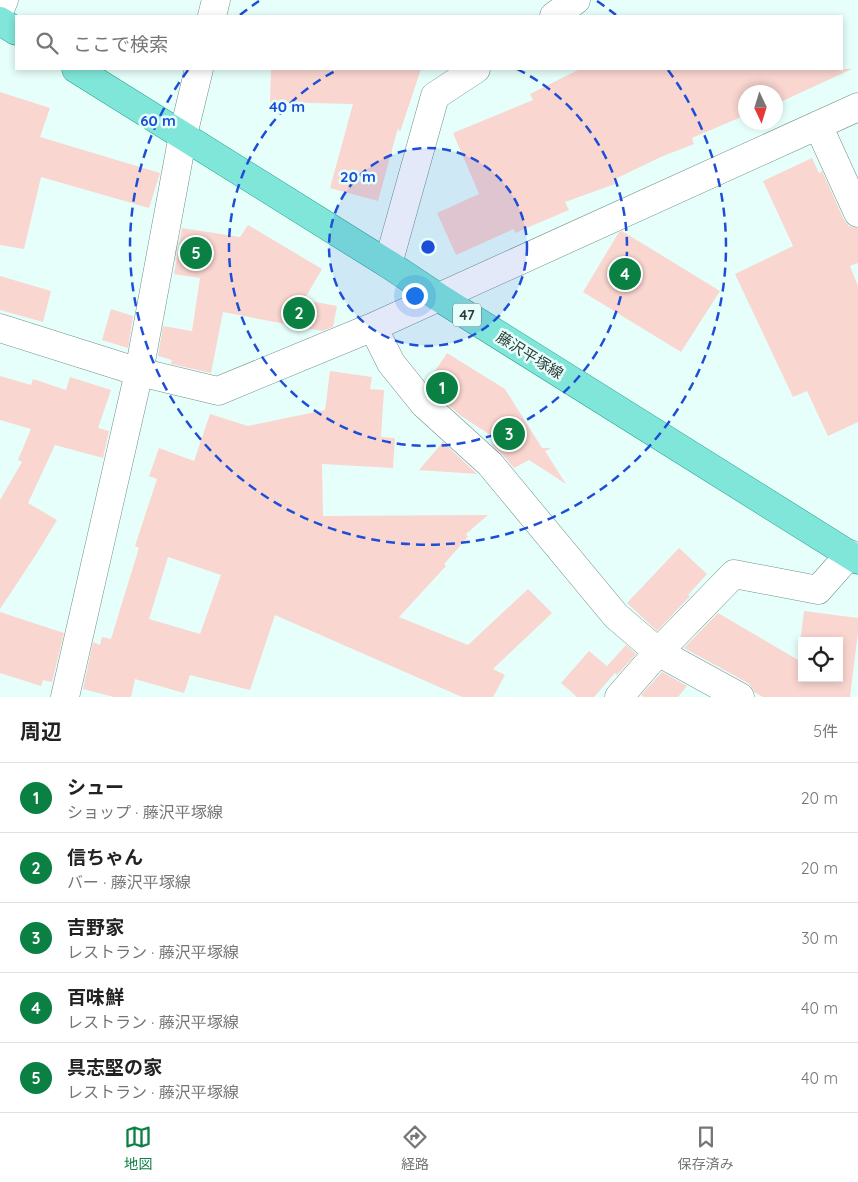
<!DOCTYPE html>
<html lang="ja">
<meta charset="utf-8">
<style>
:root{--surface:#fff;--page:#f2f2f2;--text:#222;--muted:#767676;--line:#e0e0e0;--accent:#0b8043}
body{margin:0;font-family:Quicksand,"Noto Sans JP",sans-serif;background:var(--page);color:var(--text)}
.controls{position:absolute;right:15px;bottom:15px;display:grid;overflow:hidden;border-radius:0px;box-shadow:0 2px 8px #0003}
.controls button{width:45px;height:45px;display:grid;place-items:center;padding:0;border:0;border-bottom:1px solid var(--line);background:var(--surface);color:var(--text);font:25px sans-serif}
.compass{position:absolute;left:738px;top:85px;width:45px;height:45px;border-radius:50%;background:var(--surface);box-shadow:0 2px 8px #0003;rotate:176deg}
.you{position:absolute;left:414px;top:295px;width:18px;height:18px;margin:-12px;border:4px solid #fff;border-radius:50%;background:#1a73e8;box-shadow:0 0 0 8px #1a73e833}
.badge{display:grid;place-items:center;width:32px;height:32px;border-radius:50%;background:var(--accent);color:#fff;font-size:16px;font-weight:700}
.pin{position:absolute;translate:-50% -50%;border:2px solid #fff;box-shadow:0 1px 5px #0006}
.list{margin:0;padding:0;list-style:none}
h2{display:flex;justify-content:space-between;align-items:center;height:65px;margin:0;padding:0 20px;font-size:21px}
h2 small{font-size:16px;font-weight:400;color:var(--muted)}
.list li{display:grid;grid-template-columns:32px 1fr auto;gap:15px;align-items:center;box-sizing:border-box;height:70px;padding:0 20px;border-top:1px solid var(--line)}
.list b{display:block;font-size:19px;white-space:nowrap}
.list p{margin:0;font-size:16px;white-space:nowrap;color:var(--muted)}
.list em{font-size:16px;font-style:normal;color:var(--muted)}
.icon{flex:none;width:28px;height:28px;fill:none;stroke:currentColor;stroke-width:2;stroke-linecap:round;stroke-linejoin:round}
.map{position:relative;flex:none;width:858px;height:697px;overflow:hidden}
.search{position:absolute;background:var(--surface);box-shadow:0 2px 8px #0003;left:15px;right:15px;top:15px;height:55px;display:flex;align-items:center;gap:12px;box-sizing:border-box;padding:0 18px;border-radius:0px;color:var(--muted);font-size:19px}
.sheet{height:415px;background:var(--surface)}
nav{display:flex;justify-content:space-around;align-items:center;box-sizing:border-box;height:70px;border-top:1px solid var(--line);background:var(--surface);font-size:14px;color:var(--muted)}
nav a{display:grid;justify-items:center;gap:2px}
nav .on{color:var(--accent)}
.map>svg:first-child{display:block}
</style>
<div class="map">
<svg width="858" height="697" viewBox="0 0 858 697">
<rect width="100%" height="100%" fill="#e6fffa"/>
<path fill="#fad6d0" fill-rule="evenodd" d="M271,69H421L400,132L398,128L378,201L330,188L353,104L270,102Z
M580,69H852L776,104V92H746V115L692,138L694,144L663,156L613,180L615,184L565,202L569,210L515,233L514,229L456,255L437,213L479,194L453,133L533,100L530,94Z
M0,92L50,108L40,137L160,173L149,208L41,177L24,249L0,245Z
M812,158L819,173L822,171L844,220L849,226L858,228V263L850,266L858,286V422L828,436L807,391L793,397L735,274L793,246L763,181Z
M248,225L322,269L304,300L337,306L333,327L322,331L223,312L211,373L171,364L172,360L158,356L163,326L192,331L200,278L174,274L182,228L240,237Z
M622,231L720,291L681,352L583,292L619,232Z
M0,276L51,291L43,322L0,310Z
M111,309L133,316L128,348L102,340Z
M447,353L505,389L542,448H551L545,451L566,484L529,460L514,468L502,454L492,444L506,445L461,416L435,393L427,383Z
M330,371L372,377L370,389L384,390L381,437L395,438L393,468L322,464L323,516L488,515L466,534L468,537L444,564L446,566L399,617L468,645L528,589L552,613L493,669L505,675L493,697H462L275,615L250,690L190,675L184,693L135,679L131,697H114L83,689L93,642L100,645L102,637L111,639L139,548L135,546L157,479L149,476L159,448L194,461L210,414L248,426L325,410ZM168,557L221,575L200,634L149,619Z
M0,376L31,385L33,379L66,390L70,377L111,390L98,428L109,431L103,458L55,445L28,503L57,520L37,553L0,609V500L22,462L18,460L31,429L0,420Z
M443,442L477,474L419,470Z
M679,548L707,574L688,595L690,596L657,631L627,603Z
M804,611L858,618V632L850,697H763L754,692L753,689L748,683L684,648L718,613L798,660ZM802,641H839V678H802Z
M0,612L64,633L52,682L43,680L41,686L0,673Z
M626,645L636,654L617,675L607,666Z
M589,651L615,673L594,697H577L561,683Z
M662,672L687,686L678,697H644L641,695Z"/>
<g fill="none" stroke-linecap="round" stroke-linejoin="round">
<g stroke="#73908a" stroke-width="29">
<path id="minor" d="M0,9L4,0
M212,16L216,0
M554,16L576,0
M818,125L858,213
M388,264L435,96L476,69
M373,327L391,363L424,404L490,464L616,616L658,652L740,697
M0,328L139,372L218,391L373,327L858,107
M65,697L139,372L183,135L199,69
M619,697L658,652L734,574L818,590L850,554"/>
</g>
<g stroke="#2b9f8f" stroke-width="29">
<path id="major" d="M0,21L16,31
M76,69L388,264L438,297L858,560"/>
</g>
<use href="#minor" stroke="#fff" stroke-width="28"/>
<use href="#major" stroke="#7fe6d9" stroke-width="28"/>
</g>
<circle cx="428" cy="247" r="99" fill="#1d4ed8" fill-opacity=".12"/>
<g fill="none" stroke="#1d4ed8" stroke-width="2.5" stroke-dasharray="9 6">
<circle cx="428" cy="247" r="99"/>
<path d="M517 69A199 199 0 1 1 339 69"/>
<path d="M240 15A298 298 0 0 1 259 1M597 1A298 298 0 0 1 616 15M668 70A298 298 0 1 1 188 70"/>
</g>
<g text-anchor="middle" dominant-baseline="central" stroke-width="5" stroke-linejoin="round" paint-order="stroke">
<rect fill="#e6fffa" stroke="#657572" stroke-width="1" x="453" y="303.5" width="28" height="23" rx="4"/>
<g font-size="14" font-weight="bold" fill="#2e3a37">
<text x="467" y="315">47</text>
</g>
<g font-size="15" fill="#2e3a37" stroke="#e6fffa">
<text transform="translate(530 355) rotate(32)">藤沢平塚線</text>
</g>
</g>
<circle cx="428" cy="247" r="8" fill="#1d4ed8" stroke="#e6fffa" stroke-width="2.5"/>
<g font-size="15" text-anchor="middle" font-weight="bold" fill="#1d4ed8" stroke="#e6fffa" stroke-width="5" stroke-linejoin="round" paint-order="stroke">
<text x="287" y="112">40 m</text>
<text x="158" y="126">60 m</text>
<text x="358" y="182">20 m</text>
</g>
</svg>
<div class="controls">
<button><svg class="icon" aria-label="locate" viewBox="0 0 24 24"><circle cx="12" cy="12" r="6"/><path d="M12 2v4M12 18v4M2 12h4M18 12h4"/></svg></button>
</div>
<svg class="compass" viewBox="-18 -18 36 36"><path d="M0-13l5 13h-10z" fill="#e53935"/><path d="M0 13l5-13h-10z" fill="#767676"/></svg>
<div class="you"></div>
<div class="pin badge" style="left:442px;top:388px">1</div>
<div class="pin badge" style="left:299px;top:313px">2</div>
<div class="pin badge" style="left:509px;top:434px">3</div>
<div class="pin badge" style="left:625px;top:274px">4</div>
<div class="pin badge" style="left:196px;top:253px">5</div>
<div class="search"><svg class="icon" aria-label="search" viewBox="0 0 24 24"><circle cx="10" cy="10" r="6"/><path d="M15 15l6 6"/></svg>ここで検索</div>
</div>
<section class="sheet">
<h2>周辺<small>5件</small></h2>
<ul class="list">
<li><span class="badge">1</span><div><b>シュー</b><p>ショップ · 藤沢平塚線</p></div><em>20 m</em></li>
<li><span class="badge">2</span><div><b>信ちゃん</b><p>バー · 藤沢平塚線</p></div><em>20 m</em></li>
<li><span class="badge">3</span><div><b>吉野家</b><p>レストラン · 藤沢平塚線</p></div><em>30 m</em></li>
<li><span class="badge">4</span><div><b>百味鮮</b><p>レストラン · 藤沢平塚線</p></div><em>40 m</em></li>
<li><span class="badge">5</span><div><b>具志堅の家</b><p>レストラン · 藤沢平塚線</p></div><em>40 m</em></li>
</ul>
</section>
<nav>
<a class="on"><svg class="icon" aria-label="map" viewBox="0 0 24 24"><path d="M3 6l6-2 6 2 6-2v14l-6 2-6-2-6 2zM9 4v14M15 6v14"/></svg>地図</a>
<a><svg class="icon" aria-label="directions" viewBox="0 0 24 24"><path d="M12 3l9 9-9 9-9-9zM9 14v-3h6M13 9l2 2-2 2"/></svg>経路</a>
<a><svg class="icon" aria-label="saved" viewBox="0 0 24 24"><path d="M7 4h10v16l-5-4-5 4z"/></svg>保存済み</a>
</nav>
